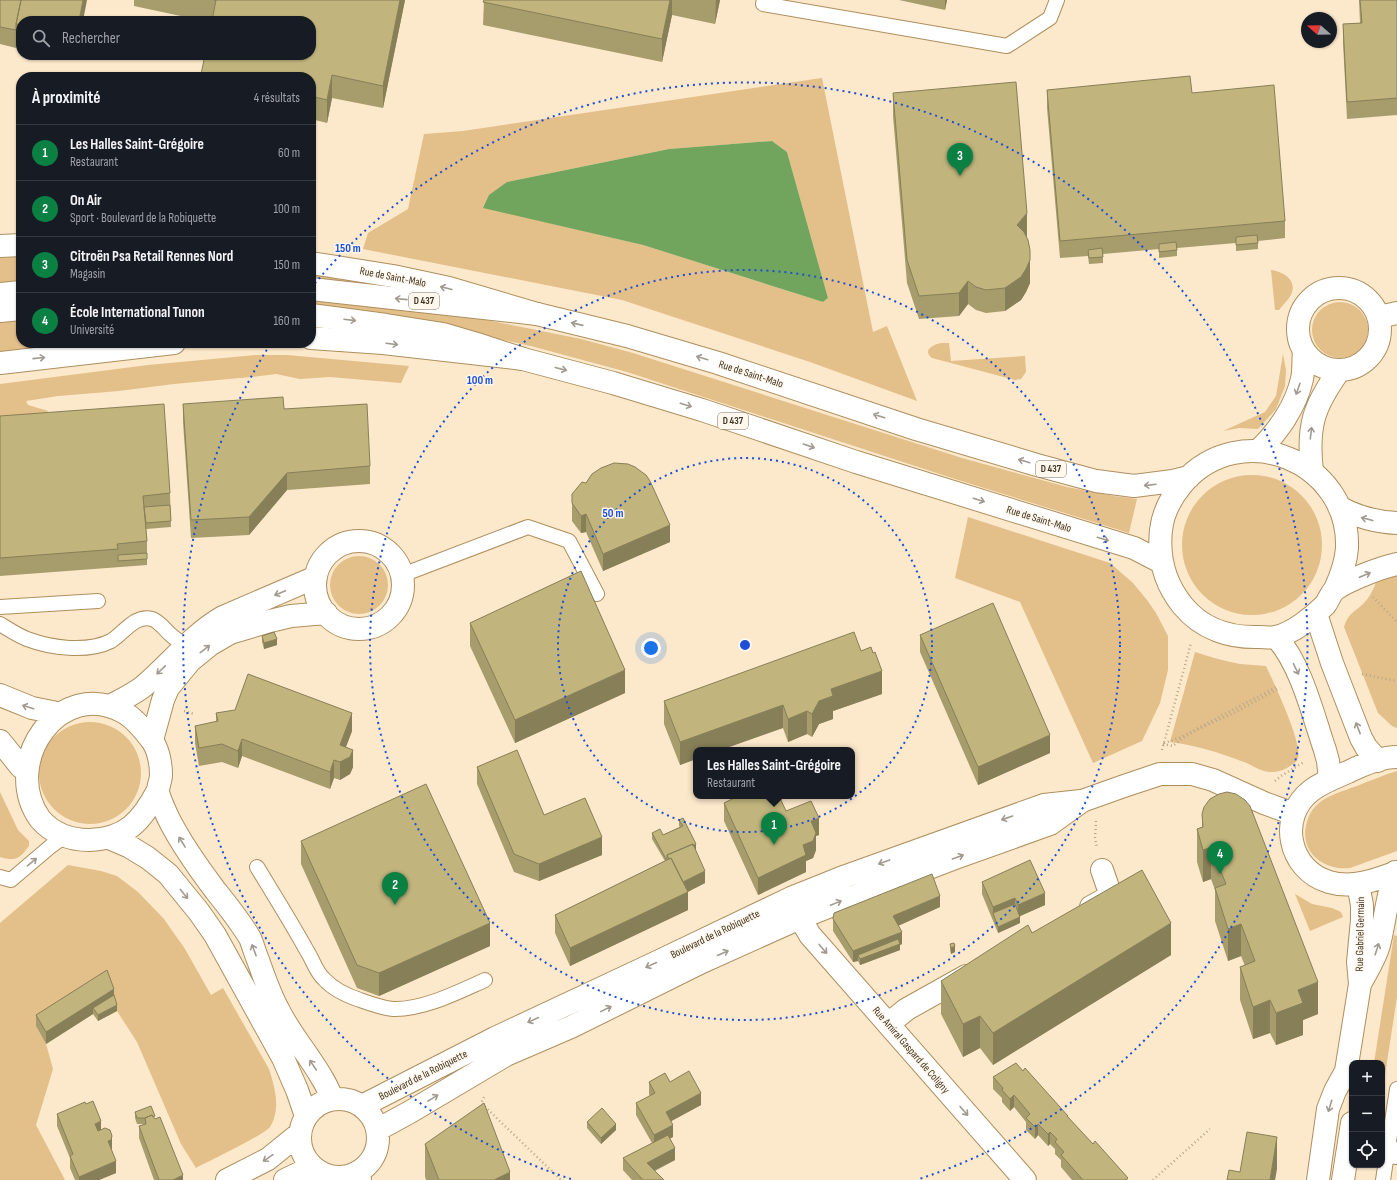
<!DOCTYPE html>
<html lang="fr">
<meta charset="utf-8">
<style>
:root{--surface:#171b24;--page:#242831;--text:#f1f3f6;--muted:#9ea1a6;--line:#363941;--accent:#0b8043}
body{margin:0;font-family:"Sofia Sans Condensed",sans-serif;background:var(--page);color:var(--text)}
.controls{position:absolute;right:12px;bottom:12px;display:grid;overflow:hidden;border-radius:8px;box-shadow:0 1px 3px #0004}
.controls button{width:36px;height:36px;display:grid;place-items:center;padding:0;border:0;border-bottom:1px solid var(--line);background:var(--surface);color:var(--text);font:20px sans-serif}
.compass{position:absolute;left:1301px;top:12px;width:36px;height:36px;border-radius:50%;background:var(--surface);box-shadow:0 1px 3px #0004;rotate:290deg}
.you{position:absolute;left:651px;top:648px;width:14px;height:14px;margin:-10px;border:3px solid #fff;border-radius:50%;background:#1a73e8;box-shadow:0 0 0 6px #1a73e833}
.badge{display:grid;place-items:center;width:26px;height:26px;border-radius:50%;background:var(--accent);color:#fff;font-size:13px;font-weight:700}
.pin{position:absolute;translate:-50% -33px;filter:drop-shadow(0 1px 2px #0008)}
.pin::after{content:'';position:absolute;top:21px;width:14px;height:12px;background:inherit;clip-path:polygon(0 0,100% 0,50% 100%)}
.popup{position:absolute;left:693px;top:747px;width:162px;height:52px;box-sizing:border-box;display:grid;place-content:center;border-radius:8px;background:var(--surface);filter:drop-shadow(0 1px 3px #0005);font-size:13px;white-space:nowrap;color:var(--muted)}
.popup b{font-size:15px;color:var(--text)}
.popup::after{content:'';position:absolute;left:50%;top:100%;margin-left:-8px;border:8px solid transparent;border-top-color:var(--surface)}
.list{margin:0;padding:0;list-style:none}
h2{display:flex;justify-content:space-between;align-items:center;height:52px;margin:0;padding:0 16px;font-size:17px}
h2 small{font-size:13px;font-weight:400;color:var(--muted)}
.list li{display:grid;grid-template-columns:26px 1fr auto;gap:12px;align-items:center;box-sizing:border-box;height:56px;padding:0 16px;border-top:1px solid var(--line)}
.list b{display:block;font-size:15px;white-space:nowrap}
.list p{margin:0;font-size:13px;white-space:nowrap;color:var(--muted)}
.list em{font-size:13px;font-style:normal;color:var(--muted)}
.icon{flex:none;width:22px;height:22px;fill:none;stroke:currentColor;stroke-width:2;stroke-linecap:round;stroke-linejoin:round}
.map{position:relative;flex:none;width:1397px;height:1180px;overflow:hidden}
.search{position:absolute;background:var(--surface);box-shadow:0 1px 3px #0004;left:16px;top:16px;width:300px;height:44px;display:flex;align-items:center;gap:10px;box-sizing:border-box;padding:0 14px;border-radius:16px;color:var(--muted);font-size:15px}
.panel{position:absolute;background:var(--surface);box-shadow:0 1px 3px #0004;left:16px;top:72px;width:300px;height:276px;border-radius:16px}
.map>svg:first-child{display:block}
</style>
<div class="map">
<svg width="1397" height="1180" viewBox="0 0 1397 1180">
<rect width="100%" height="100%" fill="#fce8ca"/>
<path fill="#e3bf8a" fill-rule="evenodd" d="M822,78L873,332L887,326L917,401L810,362L622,300L363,249L368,233L408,209L424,134L463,131ZM772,141L787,152L828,298L823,302L643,245L483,207L507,182L669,149Z
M21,256V284L0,286V258Z
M1271,270C1285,272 1300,282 1289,298C1286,302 1282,306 1279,310H1275Z
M311,272L391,285L390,290L311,281Z
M311,296L477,318L581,339L633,353L962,458L1067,487L1114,496L1137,499L1129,533L955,479L627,372L531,346L475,334L311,308Z
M1312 330a28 28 0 1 1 56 0a28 28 0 1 1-56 0Z
M21,318V343H94L0,354V320Z
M941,343H949L951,361L1025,356L1026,372L1021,379L1015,380L932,358C922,350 933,345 941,343Z
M1283,354L1286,370L1285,386L1276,409L1258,429L1239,428L1223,431L1265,412L1276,396Z
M256,355H287L409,366L401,383L330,377L300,379L276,374L251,377L174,384L119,391L58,396L26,401L28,405L48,411L31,432L0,434V384L148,365Z
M1182 545a70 70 0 1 1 140 0a70 70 0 1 1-140 0Z
M968,517L1110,563L1133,583L1147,600L1156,613L1168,636V670L1160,703L1142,741L1093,763L1020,602L955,578Z
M330 585a29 29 0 1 1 58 0a29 29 0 1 1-58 0Z
M1397,574V728L1392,726L1378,713L1344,627C1349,612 1354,613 1364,603C1370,597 1374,588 1377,580Z
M1195,652C1210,657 1224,661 1240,664C1249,665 1257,665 1266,666C1273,681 1303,744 1298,758C1296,763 1292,765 1287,768C1280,772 1271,773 1264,771C1256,769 1249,763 1241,761C1218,752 1194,745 1170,742Z
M39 773a51 51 0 1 1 102 0a51 51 0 1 1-102 0Z
M1397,771V851L1350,868C1323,871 1298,851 1307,822C1309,815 1312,809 1318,804C1328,795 1343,791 1357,786C1370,781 1383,775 1397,771Z
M0,792L18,830L29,841V846C20,858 16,862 0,857Z
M68,865L101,871L117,876L138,892L164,919L185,949L211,995L223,988L269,1069C275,1088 281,1109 270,1127C264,1135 209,1161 196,1168L181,1144L137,1042L117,1011L107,982L36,1026L46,1044L53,1069L36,1125L65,1180H0V923Z
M1295,894L1312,904L1332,908L1341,912L1343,917L1310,931Z
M1394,935L1397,936V997L1382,1094V1063H1374Z"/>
<path fill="#71a55d" d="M772,141L787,152L828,298L823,302L643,245L483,208L489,195L507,182L669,149Z"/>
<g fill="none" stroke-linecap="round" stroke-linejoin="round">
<g stroke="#ae8f5f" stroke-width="16">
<path id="lane" d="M764,0L763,4L1007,46L1050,18L1057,0
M402,575L528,527L569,541L597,594
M0,607L98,601
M0,624C8,629 17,635 27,639C51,648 87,653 111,641C124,633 135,614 152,619C159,621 165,630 171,635C175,639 181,642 186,646
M257,867C274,895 291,922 307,951C313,960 316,972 324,979C333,989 348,996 360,1000C371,1004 382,1008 393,1009C423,1010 458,992 485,980
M0,877L11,880L51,846L65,836
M1383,1180L1397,1089"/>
</g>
<g stroke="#ae8f5f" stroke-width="24">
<path id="street" d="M1298 329a41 41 0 1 1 82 0a41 41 0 1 1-82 0Z
M1379,317L1397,313
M1258,451C1278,432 1296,406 1302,379C1304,370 1303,360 1304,351
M1312,472C1307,427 1313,407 1339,371
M315 585a44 44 0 1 1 88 0a44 44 0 1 1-88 0Z
M110,706C121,700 134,694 144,686C171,663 192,635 223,617L316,577
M152,740L163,700L168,688L190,661L211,644L230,633L270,621L291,616L326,613
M1091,907L1111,896L1102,870
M800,918L810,935L1025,1180
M888,1024L907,1009L966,976
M1382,1152L1397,1153
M356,1173L360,1180"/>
</g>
<g stroke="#ae8f5f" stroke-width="24">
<path id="secondary" d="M1316,614L1332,663L1361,738L1366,747L1378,761
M1276,637C1301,664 1313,715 1325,750L1328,761L1330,780
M0,695L32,708L57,713
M0,741L21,767
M1397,757C1381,757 1362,765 1348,772C1336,777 1323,782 1312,790C1277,816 1288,870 1329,882C1352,889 1376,880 1397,872
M158,790C142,821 126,839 89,840C70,840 52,833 40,819C0,763 60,675 125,713C135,719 143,729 150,738C158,747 161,763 161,775C161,780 158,786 158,791C159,799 169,820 173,827C185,849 200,870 215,890C227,905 240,921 250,938C253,945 255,953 258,960C264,977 270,995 279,1011C291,1035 309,1055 322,1078C326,1084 329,1092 333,1099
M109,838L130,847L148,858L168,874L199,912L215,935L283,1058L297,1090L306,1116
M1360,984C1367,971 1375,959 1379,945C1385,921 1387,896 1395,872
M300 1138a39 39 0 1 1 78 0a39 39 0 1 1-78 0Z
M362,1106L495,1038L655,963L791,898L846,876L1044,805L1081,801
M377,1130L410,1112L506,1055L571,1027L702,962L800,918L853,897L955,858L1050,824L1082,801L1124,786L1160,774H1192L1213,780L1264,803L1294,814
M227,1180L268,1159L299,1134
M285,1180L312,1167
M1318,1180L1328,1109L1335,1091L1346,1071L1360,984L1358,962L1362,920V905L1358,884
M1343,1180L1352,1123"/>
</g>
<g stroke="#ae8f5f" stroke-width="24">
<path id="primary" d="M0,246L21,245
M311,263L393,276L449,288L537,314L627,336L718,363L916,429L1037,465L1096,481L1134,486L1173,481L1189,477
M311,338L383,343L523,359L613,383L702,410L856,462L1134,548L1161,562
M0,363L174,343
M1339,507C1357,517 1375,522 1397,523
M1335,589C1341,576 1346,563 1347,548C1350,461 1241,417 1183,483C1172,496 1163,512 1161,530C1158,558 1165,584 1183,606C1202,629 1230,638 1259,637C1264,637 1271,638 1276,637C1293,633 1313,617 1325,605C1329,600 1331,592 1336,589C1348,580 1382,567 1397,564"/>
</g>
<g stroke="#ae8f5f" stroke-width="24">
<path id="highway" d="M311,289L537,314
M0,294L21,292
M0,311L21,309
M311,315L386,325L443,334L477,344L523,359"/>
</g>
<path stroke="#b7a68c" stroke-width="2.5" stroke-dasharray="1 3" stroke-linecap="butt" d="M1373,597L1397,622
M1362,674L1397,681
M184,711L194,714
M1164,743L1179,738L1278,686
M1163,744L1173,746C1188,732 1209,725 1227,716C1245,708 1262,697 1280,688
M1162,750L1191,643
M1275,781L1281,776L1304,762
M1096,821L1095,838L1097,848
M484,1097L481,1103L561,1180
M1153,1180L1210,1129"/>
<use href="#lane" stroke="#fff" stroke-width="14"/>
<use href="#street" stroke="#fff" stroke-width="22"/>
<use href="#secondary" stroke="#fff" stroke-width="22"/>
<use href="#primary" stroke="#fff" stroke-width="22"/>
<use href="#highway" stroke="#fff" stroke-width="22"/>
</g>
<path fill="#a69c6c" d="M0,0L21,21V48L16,47V48L0,44Z
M134,0H405L383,108L332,98L327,123L311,119V77H201V74L311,21H204L134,6Z
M484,0H720L715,24L672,15L662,62L483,25Z
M899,0H947L945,10Z
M1359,0H1397V115L1347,119L1343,42V24L1360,23Z
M56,55H77L76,59Z
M1047,90L1192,93L1285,221V238L1258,241V249L1236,251V243L1177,248V256L1159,258V249L1103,254V263L1089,264L1088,256L1060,258L1047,108Z
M893,93L1027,236L1026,237L1030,273V283L1026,292L1021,300L1005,311L986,313L976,310L968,304L959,316L919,319L907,283L893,116Z
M183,404L284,409L370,466V484L287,490L249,535L191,538L183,422Z
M0,416L170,493L171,527L146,529L147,541V565L0,576Z
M586,483L670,542L603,571L586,532L581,533L572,521V494Z
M470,623L625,693L515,743L470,646Z
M920,635L1050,753L978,785L920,652Z
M262,636L277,645L264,649L262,642Z
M861,651L882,694L833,711V719L819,724L812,737L807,734L788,742L783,728L696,750V759L680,765L664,724V701Z
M216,713L352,731L346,747L353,767L350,774L340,780L334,778L330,789L242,756L238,768L222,762L199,766L195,743V726L216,722Z
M477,767L544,815L602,855L539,881L514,872L477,784Z
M724,803L786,811L819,835L816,836V850L813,858L806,861V872L758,895L724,821Z
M1202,814L1318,1014L1303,1020V1035L1276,1045L1270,1033L1253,1039L1240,1000V967L1245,966L1241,956L1228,961L1215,921V890L1211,879L1203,882L1197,862V829L1202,827Z
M683,818L696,850V851L705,883L688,892V910L570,966L555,933V915L665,861L652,839V833L663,835L680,827L679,826V820Z
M301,841L490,946L379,996L357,988L301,864Z
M982,882L1045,905L1020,916V923L998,933L982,894Z
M940,907L898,926L902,944L900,945V950L860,965L858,961L853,962L833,931V919Z
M1032,933L1171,955L993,1065L980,1048L963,1057L941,1014V981Z
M950,944L955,952L951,954L950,950Z
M114,995L117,1011L98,1021L93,1014L46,1044L36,1026V1015Z
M1023,1071L1068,1118L1128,1180H1072L1061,1167V1160L1055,1154V1149L1050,1144L1048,1146L1038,1135L1035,1139L1026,1130V1122L1014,1107L1010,1111L1002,1102V1098L993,1089V1077Z
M649,1082H670L701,1105L671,1121L673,1137L670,1138L675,1160L655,1171L664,1180H632L623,1170V1158L652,1143L636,1115V1103L650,1096L649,1094Z
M135,1112L155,1119L183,1180H154L139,1138V1126L145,1124H137L135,1118Z
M57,1114L101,1130L112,1148L111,1150L116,1173L99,1180H75L70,1168V1158L57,1126Z
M587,1122L616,1130L601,1144L587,1128Z
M425,1144L510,1180H426L425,1176Z"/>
<path fill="#877f58" d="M83,0H87L83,21H79Z
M400,0H405L383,108V86Z
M670,0H672V15L662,62V39Z
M716,0H720L715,24Z
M945,0H947L945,10Z
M332,75V98L327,123V100Z
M1027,213V236L1017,248V225Z
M1030,250V283L1026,292L1021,300L1005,311V288Z
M968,281V304L959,316V293Z
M287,473V490L249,535V517Z
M586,514V532L581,533V516Z
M670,525V542L603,571V554Z
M277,639V645L264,649V643Z
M625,670V693L515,743V720Z
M882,671V694L833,711V719L819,724L812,737V714L819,701L831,689Z
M783,705V728L721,750H696V759L680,765V742Z
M807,711V734L788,742V719Z
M352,713V731L340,762L353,750V767L350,774L340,780V745Z
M1050,735V753L978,785V767Z
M242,739V756L238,768V751Z
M334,760V778L330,789V772Z
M819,818V835L816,836V850L813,858L806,861V872L758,895V878L803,845L811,821Z
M602,837V855L539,881V864Z
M696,844V850L671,862L669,858Z
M1211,847V879L1203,882V850Z
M705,871V883L681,895V883Z
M688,892V910L570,966V948Z
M1045,893V905L1018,917V905Z
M940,896V907L893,928V916Z
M1015,898V910L993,913V907Z
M1020,917V923L998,933V927Z
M490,923V946L379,996V973Z
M1171,923V955L993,1065V1033Z
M1241,924V956L1228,961V929Z
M902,932V944L900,945V950L860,965V959L858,955V961L853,962V951Z
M955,946V952L951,954V948Z
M1318,982V1014L1303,1020V1035L1276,1045V1013L1298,990Z
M114,989V1001L93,1008V1014L46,1044V1032Z
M1270,1000V1033L1253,1039V1007Z
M117,1005V1011L98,1021V1015Z
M980,1016V1048L963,1057V1024Z
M701,1093V1105L666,1124V1112Z
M1014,1095V1107L1010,1111V1099Z
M101,1121V1133L95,1136V1124Z
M616,1124V1130L601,1144V1138Z
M1038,1124V1135L1035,1139V1127Z
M673,1125V1137L654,1147V1135Z
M1050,1132V1144L1048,1146V1134Z
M112,1136V1148L111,1152L108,1141Z
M1277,1137V1169L1275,1180H1270Z
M675,1148V1160L647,1174V1163Z
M116,1161V1173L99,1180H79V1177Z
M510,1172V1180H494Z
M183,1175V1180H173Z"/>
<path fill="#c1b57d" stroke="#877f58" d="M0,0H21L16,24V30L0,27Z
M21,0H83L79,21H21V25L16,24Z
M214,0H400L383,86L332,75L327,100L311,96V77H217L201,74L205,55H311V21H212L216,0Z
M484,0H670L662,39L483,2Z
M1360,0H1397V98L1347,102L1343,24L1362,23Z
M1190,76L1192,93L1274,85L1285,221L1060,241L1047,90Z
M1016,82L1027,213L1017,225L1024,232L1028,240L1030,250V260L1026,269L1021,277L1005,288L986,290L976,287L968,281L959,293L919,296L907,260L893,93Z
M1257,235L1258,243L1236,245V237Z
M1176,242L1177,250L1159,252V244Z
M1102,248L1103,257L1089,258L1088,250Z
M283,397L284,409L367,404L370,466L287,473L249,517L191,520L183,404Z
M164,404L170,493L143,496L147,541L117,544L118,549L0,558V416Z
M614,463L628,464L635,467L646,475L650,481L670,525L603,554L586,514L581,516L572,503V494L582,482L586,483L592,474L601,468Z
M170,505L171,521L146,523L144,507Z
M147,553V559L118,561V555Z
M581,571L625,670L515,720L470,623Z
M993,603L1050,735L978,767L920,635Z
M274,632L277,639L264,643L262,636Z
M854,632L861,651L871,647L873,653L875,652L882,671L831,689L833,696L819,701L812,714L807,711L788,719L783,705L680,742L664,701Z
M248,674L352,713L340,745L353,750L350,757L340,762L334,760L330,772L242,739L238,751L222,744L199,748L195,726L218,721L216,713L235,710Z
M517,750L544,815L585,798L602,837L539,864L514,854L477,767Z
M426,784L490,923L379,973L357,965L301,841Z
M1227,792L1236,794L1245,800L1250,806L1318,982L1298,990L1303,1003L1276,1013L1270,1000L1253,1007L1240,967L1255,961L1241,924L1228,929L1215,888L1226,884L1211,847L1203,850L1197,829L1203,827L1202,814L1204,807L1210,799L1219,794Z
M738,796H779L786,811L811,801L819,818L811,821L816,833L813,841L803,845L806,855L758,878L724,803Z
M683,818L696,844L693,846V844L667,855V858L666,859L652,833L660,829L663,835L683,826L679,820Z
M693,844L705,871L683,882L671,858L669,859L667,855Z
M671,858L688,892L570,948L555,915Z
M1030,860L1045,893L1018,905L1015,898L993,907L982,882Z
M1142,870L1171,923L993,1033L980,1016L963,1024L941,981L1028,925L1032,933Z
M932,874L940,896L893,916L902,932L853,951L833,919L834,913Z
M1015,904L1020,917L998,927L993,913Z
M898,939L900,944L860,959L858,955Z
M954,943L955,946L951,948L950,944Z
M107,970L114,989L46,1032L36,1015Z
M114,995L117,1005L98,1015L93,1008Z
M1016,1063L1023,1071L1025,1068L1068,1116H1067L1093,1144L1095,1141L1128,1178L1125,1180H1083L1061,1155L1064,1152L1055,1142L1057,1139L1050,1132L1048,1134L1038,1124L1035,1127L1026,1118L1030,1114L1014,1095L1010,1099L1002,1090L1003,1088L993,1077Z
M689,1071L701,1093L666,1112L673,1125L654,1135L636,1103L655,1093L649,1082L665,1073L670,1082Z
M93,1101L101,1121L95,1124L98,1131L105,1128L110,1130L112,1136L111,1140L108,1141L116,1161L79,1177L70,1156L73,1154L57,1114L85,1102L86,1104Z
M484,1103L510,1172L494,1180H439L425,1144Z
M151,1106L155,1116L153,1117L152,1115L145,1118H137L135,1112Z
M602,1108L616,1124L601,1138L587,1122Z
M152,1115L155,1119L160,1117L183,1175L173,1180H159L139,1126L146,1124L145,1118Z
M1247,1132L1277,1137L1270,1180H1227L1229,1170L1240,1172Z
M668,1135L675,1148L647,1163L664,1180H643L623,1158Z"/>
<defs><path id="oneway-shaft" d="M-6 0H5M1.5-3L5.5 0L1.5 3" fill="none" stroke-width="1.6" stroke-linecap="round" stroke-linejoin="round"/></defs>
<g stroke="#a09a90">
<use href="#oneway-shaft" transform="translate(446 288) rotate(-166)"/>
<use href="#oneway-shaft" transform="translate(401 299) rotate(-174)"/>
<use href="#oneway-shaft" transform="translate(350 320) rotate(7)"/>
<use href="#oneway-shaft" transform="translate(577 324) rotate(-167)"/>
<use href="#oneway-shaft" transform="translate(392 344) rotate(7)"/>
<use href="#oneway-shaft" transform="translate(39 358) rotate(-6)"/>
<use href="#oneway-shaft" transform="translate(702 358) rotate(-163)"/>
<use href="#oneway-shaft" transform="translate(561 369) rotate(14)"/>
<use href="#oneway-shaft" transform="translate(1298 389) rotate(109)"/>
<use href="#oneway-shaft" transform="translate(686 405) rotate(17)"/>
<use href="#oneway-shaft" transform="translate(879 416) rotate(-162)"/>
<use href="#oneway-shaft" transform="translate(1311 433) rotate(-83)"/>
<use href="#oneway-shaft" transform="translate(809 446) rotate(19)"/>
<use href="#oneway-shaft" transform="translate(1024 461) rotate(-163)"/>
<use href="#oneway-shaft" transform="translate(1150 485) rotate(173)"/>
<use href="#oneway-shaft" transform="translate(979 500) rotate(17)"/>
<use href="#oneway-shaft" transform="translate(1367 519) rotate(-166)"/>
<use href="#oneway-shaft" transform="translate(1103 539) rotate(17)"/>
<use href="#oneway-shaft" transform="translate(1365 575) rotate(-23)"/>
<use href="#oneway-shaft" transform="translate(280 593) rotate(157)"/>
<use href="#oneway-shaft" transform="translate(205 649) rotate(-38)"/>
<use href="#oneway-shaft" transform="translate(1296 669) rotate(64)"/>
<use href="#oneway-shaft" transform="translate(161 670) rotate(136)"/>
<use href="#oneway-shaft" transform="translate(28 707) rotate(-163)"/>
<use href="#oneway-shaft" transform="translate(1358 728) rotate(-111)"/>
<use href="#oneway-shaft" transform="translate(1007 818) rotate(161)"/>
<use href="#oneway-shaft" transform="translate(182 842) rotate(-122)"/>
<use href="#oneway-shaft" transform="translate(958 857) rotate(-20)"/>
<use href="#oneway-shaft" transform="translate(32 862) rotate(-40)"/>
<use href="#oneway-shaft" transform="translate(884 862) rotate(160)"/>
<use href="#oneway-shaft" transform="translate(184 894) rotate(51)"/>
<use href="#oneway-shaft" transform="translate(836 903) rotate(-22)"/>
<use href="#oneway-shaft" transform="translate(823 949) rotate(49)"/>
<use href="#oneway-shaft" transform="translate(1377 949) rotate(-72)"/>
<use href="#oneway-shaft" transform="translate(254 950) rotate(-110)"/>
<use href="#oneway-shaft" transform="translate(723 953) rotate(-24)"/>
<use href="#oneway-shaft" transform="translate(651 965) rotate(155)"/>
<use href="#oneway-shaft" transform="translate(606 1009) rotate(-26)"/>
<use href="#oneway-shaft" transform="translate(533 1020) rotate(155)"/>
<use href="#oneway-shaft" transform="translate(313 1065) rotate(-124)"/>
<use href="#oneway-shaft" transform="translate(433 1098) rotate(-32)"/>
<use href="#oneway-shaft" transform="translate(1330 1106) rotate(107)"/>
<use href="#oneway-shaft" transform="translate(964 1111) rotate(49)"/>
<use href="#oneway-shaft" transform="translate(268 1158) rotate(146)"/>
</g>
<g fill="none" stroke="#1d4ed8" stroke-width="2" stroke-dasharray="2 4">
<circle cx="745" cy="645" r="187"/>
<circle cx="745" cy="645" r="375"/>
<path d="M571 1179A562 562 0 0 1 271 343M311 288A562 562 0 1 1 919 1179"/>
</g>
<g text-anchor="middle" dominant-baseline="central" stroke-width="3" stroke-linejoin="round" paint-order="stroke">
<g fill="#fef7ed" stroke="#7a6e5e" stroke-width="1">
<rect x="409" y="293" width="30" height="16" rx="3"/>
<rect x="718" y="413" width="30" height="16" rx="3"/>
<rect x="1036" y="461" width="30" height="16" rx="3"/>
</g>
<g font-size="10" font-weight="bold" fill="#413420">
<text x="424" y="301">D 437</text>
<text x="733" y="421">D 437</text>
<text x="1051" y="469">D 437</text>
</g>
<g font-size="11" fill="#413420" stroke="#fef7ed">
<text transform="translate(393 277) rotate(11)">Rue de Saint-Malo</text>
<text transform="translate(751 374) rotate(18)">Rue de Saint-Malo</text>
<text transform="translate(1039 519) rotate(17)">Rue de Saint-Malo</text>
<text transform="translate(715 934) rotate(-26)">Boulevard de la Robiquette</text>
<text transform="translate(1360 934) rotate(-89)">Rue Gabriel Germain</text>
<text transform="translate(911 1050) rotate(49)">Rue Amiral Gaspard de Coligny</text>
<text transform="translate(423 1075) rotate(-27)">Boulevard de la Robiquette</text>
</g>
</g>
<circle cx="745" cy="645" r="6" fill="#1d4ed8" stroke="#fef7ed" stroke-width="2"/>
<g font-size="12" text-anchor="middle" font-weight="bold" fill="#1d4ed8" stroke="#fef7ed" stroke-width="3" stroke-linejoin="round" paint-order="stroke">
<text x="348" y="252">150 m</text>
<text x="480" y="384">100 m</text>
<text x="613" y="517">50 m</text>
</g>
</svg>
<div class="controls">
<button>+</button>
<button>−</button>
<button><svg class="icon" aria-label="locate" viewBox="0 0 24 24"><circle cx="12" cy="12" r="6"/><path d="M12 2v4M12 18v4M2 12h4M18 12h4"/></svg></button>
</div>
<svg class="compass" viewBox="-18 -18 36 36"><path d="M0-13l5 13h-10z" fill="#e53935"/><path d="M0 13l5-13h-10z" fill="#9ea1a6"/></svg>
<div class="you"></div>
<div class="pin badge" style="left:774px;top:845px">1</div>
<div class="popup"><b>Les Halles Saint-Grégoire</b>Restaurant</div>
<div class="pin badge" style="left:395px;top:905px">2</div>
<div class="pin badge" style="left:960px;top:176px">3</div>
<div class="pin badge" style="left:1220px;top:874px">4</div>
<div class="search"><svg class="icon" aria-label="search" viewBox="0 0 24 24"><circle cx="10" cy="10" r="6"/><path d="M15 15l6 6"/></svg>Rechercher</div>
<section class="panel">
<h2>À proximité<small>4 résultats</small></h2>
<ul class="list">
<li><span class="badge">1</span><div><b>Les Halles Saint-Grégoire</b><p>Restaurant</p></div><em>60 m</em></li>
<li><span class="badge">2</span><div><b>On Air</b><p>Sport · Boulevard de la Robiquette</p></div><em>100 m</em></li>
<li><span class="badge">3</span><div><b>Citroën Psa Retail Rennes Nord</b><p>Magasin</p></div><em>150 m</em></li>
<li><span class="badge">4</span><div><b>École International Tunon</b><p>Université</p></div><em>160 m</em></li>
</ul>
</section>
</div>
